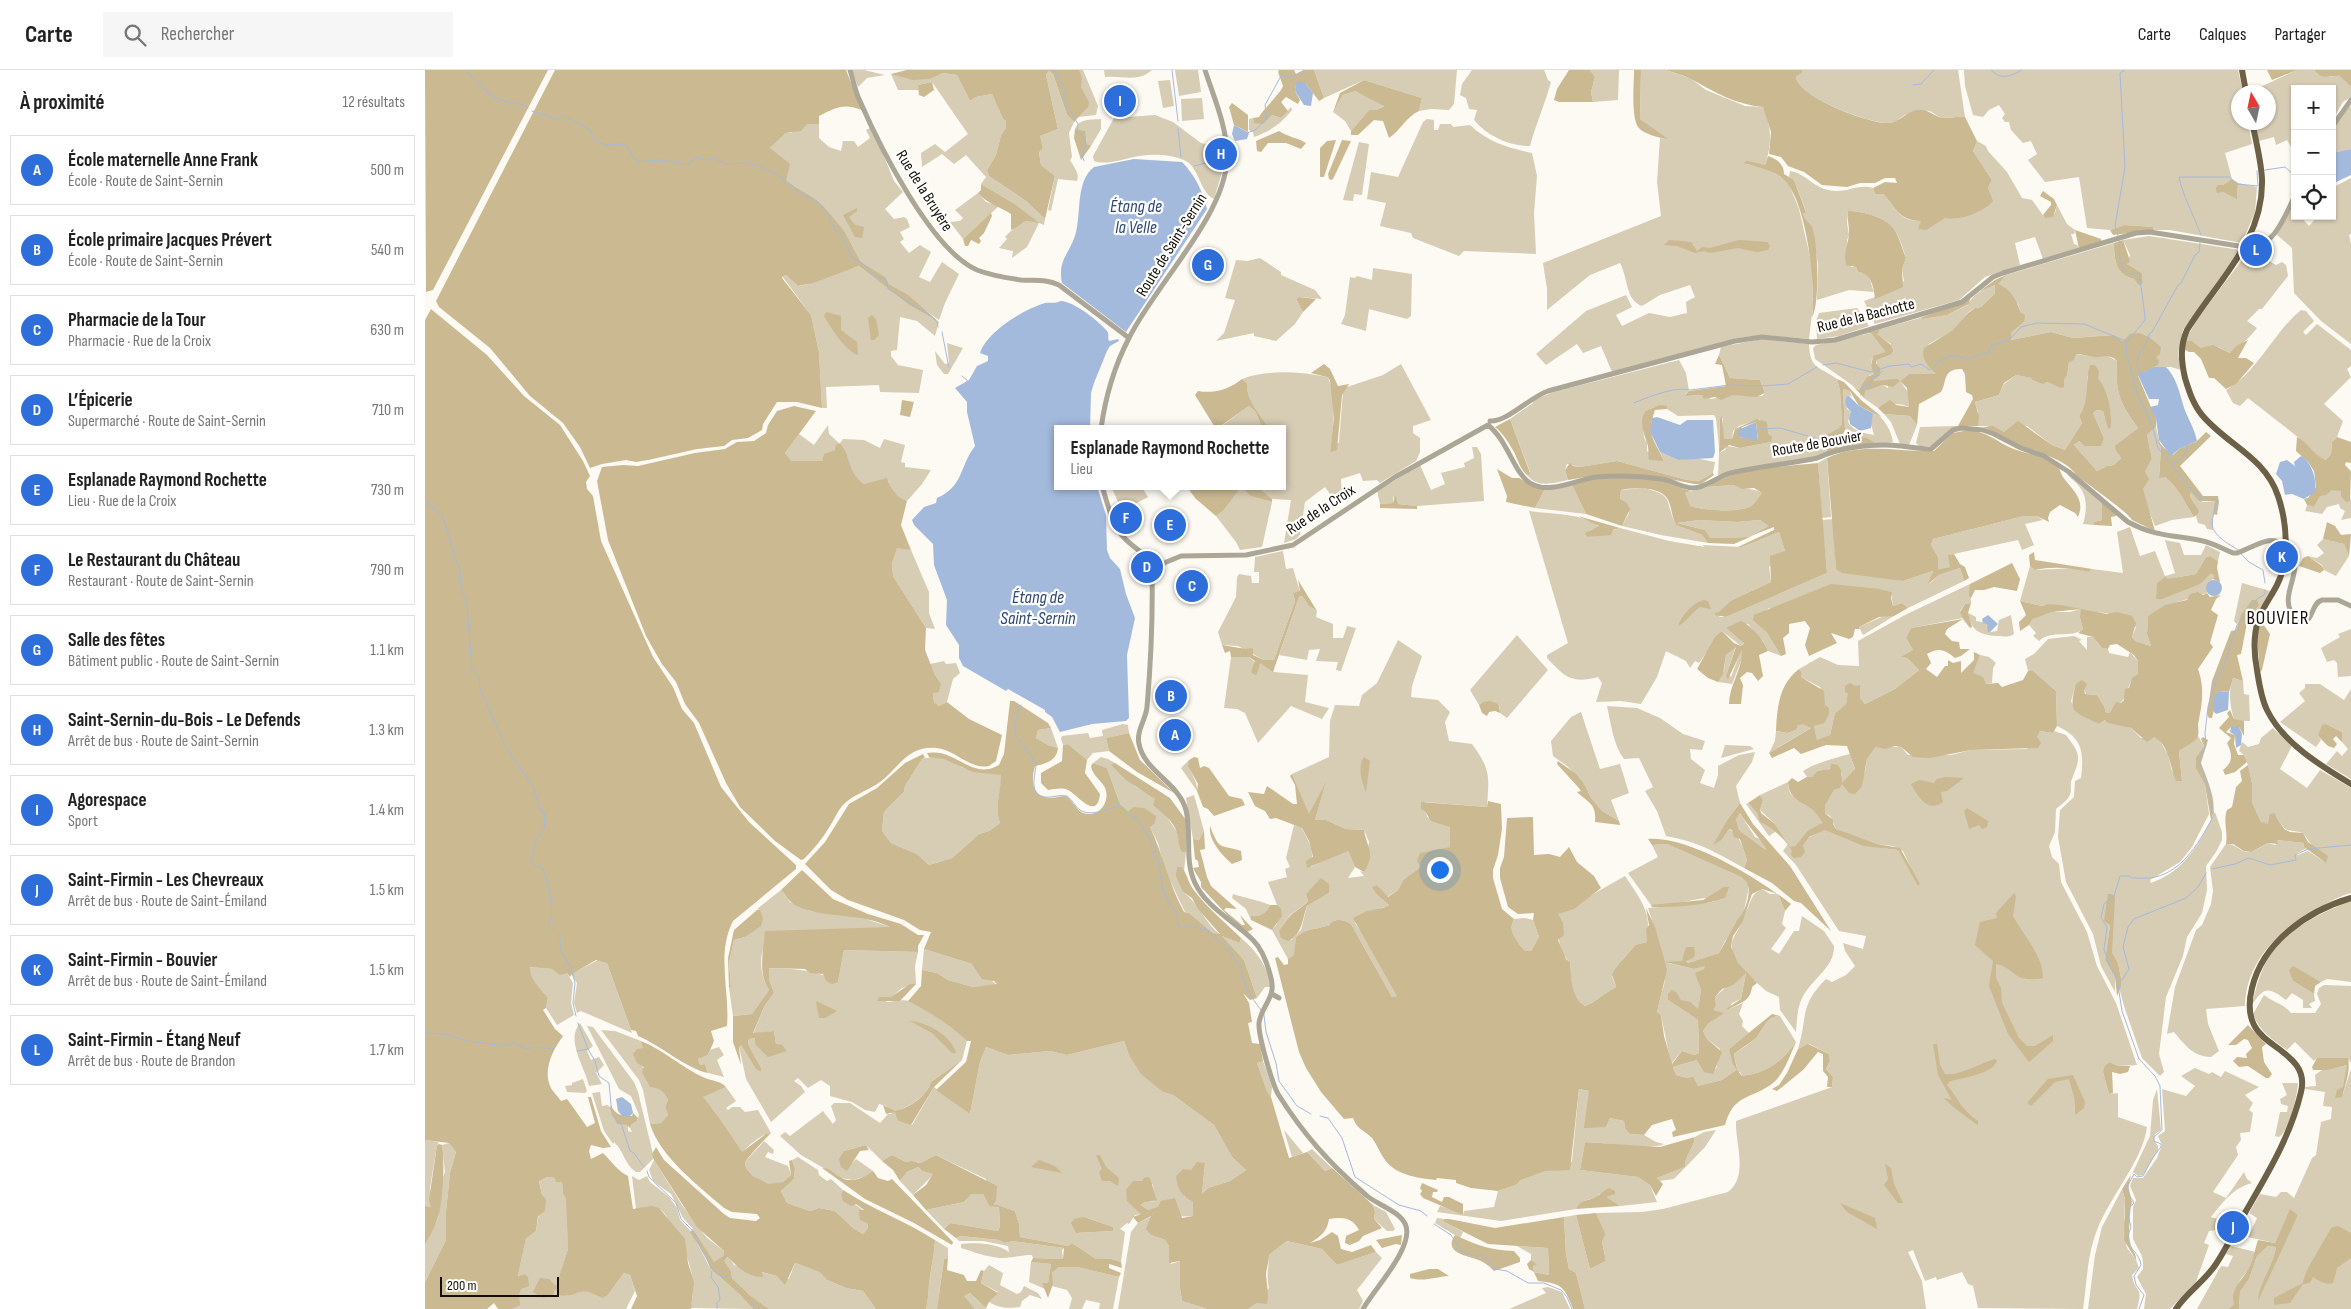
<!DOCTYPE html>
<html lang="fr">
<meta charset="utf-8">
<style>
:root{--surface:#fff;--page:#f6f6f6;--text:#222;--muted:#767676;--line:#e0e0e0;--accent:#2d6edb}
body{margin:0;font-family:"Sofia Sans Condensed",sans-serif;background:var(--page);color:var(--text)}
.controls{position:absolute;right:15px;top:15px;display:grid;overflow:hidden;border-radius:0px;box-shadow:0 1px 4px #0004}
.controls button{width:45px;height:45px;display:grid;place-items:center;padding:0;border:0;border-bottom:1px solid var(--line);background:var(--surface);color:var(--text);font:25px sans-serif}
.compass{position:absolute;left:1806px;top:15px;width:45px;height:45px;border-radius:50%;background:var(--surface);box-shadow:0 1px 4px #0004;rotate:351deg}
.scale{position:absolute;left:15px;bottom:12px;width:119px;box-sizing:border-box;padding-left:5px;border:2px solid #140f04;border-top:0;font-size:14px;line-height:18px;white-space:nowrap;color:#140f04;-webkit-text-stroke:4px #fff;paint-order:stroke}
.you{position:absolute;left:1014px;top:799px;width:18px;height:18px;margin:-12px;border:4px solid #fff;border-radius:50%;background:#1a73e8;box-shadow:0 0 0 8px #1a73e833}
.badge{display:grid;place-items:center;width:32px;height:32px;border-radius:50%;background:var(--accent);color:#fff;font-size:16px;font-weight:700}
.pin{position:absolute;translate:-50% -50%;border:2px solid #fff;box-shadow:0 1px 5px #0006}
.popup{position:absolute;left:629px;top:355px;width:232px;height:65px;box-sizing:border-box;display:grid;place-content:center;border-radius:0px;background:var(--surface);filter:drop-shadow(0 1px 4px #0005);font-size:16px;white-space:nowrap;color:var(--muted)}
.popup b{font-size:19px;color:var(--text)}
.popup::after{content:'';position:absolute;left:50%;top:100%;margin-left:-10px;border:10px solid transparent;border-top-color:var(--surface)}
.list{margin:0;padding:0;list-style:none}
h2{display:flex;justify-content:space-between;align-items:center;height:65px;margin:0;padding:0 20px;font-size:21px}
h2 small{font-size:16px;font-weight:400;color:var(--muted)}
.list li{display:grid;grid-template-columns:32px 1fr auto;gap:15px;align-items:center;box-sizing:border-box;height:70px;margin:0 10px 10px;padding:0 10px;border:1px solid var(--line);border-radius:0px}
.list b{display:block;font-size:19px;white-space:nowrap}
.list p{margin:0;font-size:16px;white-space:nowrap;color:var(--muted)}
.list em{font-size:16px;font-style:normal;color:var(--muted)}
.icon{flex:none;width:28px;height:28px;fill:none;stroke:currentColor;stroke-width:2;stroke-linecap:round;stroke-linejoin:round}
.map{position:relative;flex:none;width:1926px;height:1239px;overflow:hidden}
header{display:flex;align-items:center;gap:30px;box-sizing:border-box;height:70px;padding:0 25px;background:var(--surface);border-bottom:1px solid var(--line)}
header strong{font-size:24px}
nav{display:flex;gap:28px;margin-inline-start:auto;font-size:18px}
.search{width:350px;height:45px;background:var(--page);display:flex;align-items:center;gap:12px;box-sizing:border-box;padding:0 18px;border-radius:0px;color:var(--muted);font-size:19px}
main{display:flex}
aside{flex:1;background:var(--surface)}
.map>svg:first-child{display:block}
</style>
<header>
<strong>Carte</strong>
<div class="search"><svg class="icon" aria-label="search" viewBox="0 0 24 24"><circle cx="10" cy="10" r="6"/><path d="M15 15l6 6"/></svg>Rechercher</div>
<nav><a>Carte</a><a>Calques</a><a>Partager</a></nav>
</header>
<main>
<aside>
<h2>À proximité<small>12 résultats</small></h2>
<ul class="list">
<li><span class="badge">A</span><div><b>École maternelle Anne Frank</b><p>École · Route de Saint-Sernin</p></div><em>500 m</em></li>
<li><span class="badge">B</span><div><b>École primaire Jacques Prévert</b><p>École · Route de Saint-Sernin</p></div><em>540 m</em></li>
<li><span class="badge">C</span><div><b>Pharmacie de la Tour</b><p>Pharmacie · Rue de la Croix</p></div><em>630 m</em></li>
<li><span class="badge">D</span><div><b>L’Épicerie</b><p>Supermarché · Route de Saint-Sernin</p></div><em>710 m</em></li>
<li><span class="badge">E</span><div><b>Esplanade Raymond Rochette</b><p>Lieu · Rue de la Croix</p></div><em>730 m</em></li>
<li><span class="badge">F</span><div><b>Le Restaurant du Château</b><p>Restaurant · Route de Saint-Sernin</p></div><em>790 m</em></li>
<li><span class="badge">G</span><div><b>Salle des fêtes</b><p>Bâtiment public · Route de Saint-Sernin</p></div><em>1.1 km</em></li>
<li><span class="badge">H</span><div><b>Saint-Sernin-du-Bois - Le Defends</b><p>Arrêt de bus · Route de Saint-Sernin</p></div><em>1.3 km</em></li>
<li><span class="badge">I</span><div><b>Agorespace</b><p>Sport</p></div><em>1.4 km</em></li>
<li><span class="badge">J</span><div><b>Saint-Firmin - Les Chevreaux</b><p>Arrêt de bus · Route de Saint-Émiland</p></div><em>1.5 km</em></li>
<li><span class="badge">K</span><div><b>Saint-Firmin - Bouvier</b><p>Arrêt de bus · Route de Saint-Émiland</p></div><em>1.5 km</em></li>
<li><span class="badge">L</span><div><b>Saint-Firmin - Étang Neuf</b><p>Arrêt de bus · Route de Brandon</p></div><em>1.7 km</em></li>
</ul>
</aside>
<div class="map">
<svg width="1926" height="1239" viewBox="0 0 1926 1239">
<rect width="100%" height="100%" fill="#fdfaf3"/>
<path fill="#d7ccb4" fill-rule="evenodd" d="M427,0H439L460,5L442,8L433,17Z
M654,0H658L673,36L671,45L653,47C672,29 658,34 656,16C655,10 656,6 654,0Z
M679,0H727C713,13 697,5 680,7Z
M750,0H773L776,22L754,26Z
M889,0H1032L1029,34L1024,40L1006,39L994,41L997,28L939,10L899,28Z
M1047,0H1119L1123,10L1126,12C1120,34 1111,54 1105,76C1084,76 1062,66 1049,50L1052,40L1044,39L1041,28L1035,25L1037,14Z
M1165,0H1194L1193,30L1168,32L1166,22L1170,7Z
M1216,0H1240L1265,8L1281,20L1320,36L1338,37C1347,58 1347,74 1340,95L1318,93L1342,99L1358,108L1365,117L1374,139L1387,195L1388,236L1384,269L1339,265L1313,268L1187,302L1176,276L1158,283L1152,274L1121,295L1111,284L1161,241L1201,225L1207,237L1191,245L1197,256L1224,243L1245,247L1262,243L1261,232L1270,227L1265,215L1235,225L1217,236C1200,230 1203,207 1195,193L1165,205L1122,240V219L1118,193L1236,146L1232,112L1235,68L1241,69L1215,49Z
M1377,0H1533L1540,47C1533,46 1523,48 1517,48C1512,47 1508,41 1503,41C1498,40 1485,43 1480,45C1474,48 1472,53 1463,53C1443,53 1373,27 1371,7L1377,3Z
M1539,0H1813L1818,22H1814V52L1823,53L1827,74L1800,83L1807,109L1798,115V122L1812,128L1813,113L1832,117L1830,142L1817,173L1745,160H1729L1728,157L1701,155L1685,160L1662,158L1654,107L1620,112L1603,90L1612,84L1606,71L1598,73L1586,60L1584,52H1580L1577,48L1580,44L1574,35L1564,40L1558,47L1548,45L1540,16Z
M1872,0H1889L1892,4L1906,7L1914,4L1926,17V27L1918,32L1907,51V19H1870V84L1862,70L1851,75L1849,67L1834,71L1830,53L1844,52V22H1824Z
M624,1L628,4L642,45L649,52L644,63L647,87L645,90C649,97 655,104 652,111L633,109L626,141L623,140L630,106L616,95L614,81L618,78L615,66L633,59L621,5Z
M517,3L532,5L545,31L551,27L567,24L578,49L581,51V58L576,65L571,85L562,100L564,106L601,131L620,149L619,155L614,153L602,177L587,188L588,181L574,178L582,169L580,167C590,157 597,148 612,152L590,134L556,114L561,107L541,85L529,94L517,84L497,97L496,83L510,74L520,82L543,64L507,12L493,15L494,20H473L466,4Z
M745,10L749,36L738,38L733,11Z
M930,21L960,35L951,40H944L926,61L920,51L908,42L918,25Z
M707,24V36L683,37V25Z
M777,28L779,49L757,51L756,29Z
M1926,35V79L1907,83C1907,59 1910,53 1926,35Z
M866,37L867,40C856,54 845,61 829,67L828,62L824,60V49L828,48L829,53L847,45L856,48Z
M730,45L748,52L776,73L796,78L798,99L789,129C773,121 775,94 756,89C743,84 728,84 714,86C701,88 681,96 669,91L668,86L689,48Z
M676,49V59L666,76L662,74L661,67L650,59C655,48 665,50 676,49Z
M1002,49L1009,50V60H1013L1015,54H1026L1028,57L1045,55C1063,72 1083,78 1107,83L1112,106L1109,143L1111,184L1039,181L1034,186L988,168L986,163L955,156L961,133L942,129L946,102L973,107L998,52Z
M382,54H394V68L404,77L416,81L418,71H429L433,77L445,68L441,60L447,57L469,111L478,122L460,139L469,149L479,147L482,149L485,157L475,162L479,169L475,172L484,183L495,175L506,182L494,207L505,212L517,192L534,204L520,233L514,250L487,231L482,224L464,214L459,207L436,192L420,162L386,126L361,111L345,78L361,63H366Z
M1552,71L1561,76L1563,81L1582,102L1597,128L1607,130L1620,148L1630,143L1632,135L1642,154L1650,160L1649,164H1646L1649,174L1652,175L1654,179L1618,189L1610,167L1590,173L1595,195L1560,207L1534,230L1450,254L1439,231L1467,221L1479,211L1477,199L1481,188C1478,179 1475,167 1469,159C1461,147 1437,141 1423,141L1422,153L1424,165L1422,170L1426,197H1431L1433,202C1446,203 1445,212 1449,222L1424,220L1392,230L1393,194L1387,158L1380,150L1378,144L1381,141L1369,110L1364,107L1365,101C1380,103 1388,117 1403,120C1422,124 1432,113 1448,118L1450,124H1458C1472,138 1472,151 1496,151L1502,160L1563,118L1567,110L1548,81Z
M934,72L944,74L937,125L929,124L928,131L918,130Z
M1926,108V164L1924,165L1926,174V274L1896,251L1869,223L1867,178L1851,164L1867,138L1870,141V146H1875L1884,156L1893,146H1907V118Z
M553,123L561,132L574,136L538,169L525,152L535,151L538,148L530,140Z
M1724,166L1815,180L1758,260L1753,284L1756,300L1746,297H1729L1733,295L1689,265L1648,268L1626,262L1586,270V263L1599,252L1593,234L1572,214L1581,205L1689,173C1689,190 1691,205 1709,209L1714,216L1718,213L1717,203L1702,194L1705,185L1698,170Z
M1823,182H1833L1837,187L1851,195L1857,192L1861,195L1863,206L1837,239H1834L1822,251L1832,258C1825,267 1814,278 1805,283L1793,277L1776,278L1766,270L1760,271L1773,248Z
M835,188L856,202V205L890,220L897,229L874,227L871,229L878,242L870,254L851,271L829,266V263L791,271L799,263L810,230L800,228L811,190L822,191Z
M434,196L484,235L514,252L510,266L492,251L475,247L472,280L466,281V286L473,295L498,300L494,323L455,322L454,315L401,317L402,338H397L394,282L386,245L357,206L361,205L373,216L380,215Z
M948,198L987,204L986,246L982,249L944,239L941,261L916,254L920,245L925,207L930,208L932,206L947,210Z
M1570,215V223L1556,237C1540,238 1539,252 1529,260C1521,265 1512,269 1504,274C1499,289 1499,294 1512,304H1484L1475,311L1483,322L1484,337C1476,333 1461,333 1453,338L1439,328V321L1458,315L1463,318L1464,310L1446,312L1451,309L1452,290L1465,285L1466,274L1451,264L1456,259L1495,248L1498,249L1522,245L1543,235C1547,224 1560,218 1570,215Z
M1432,238L1444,256L1414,266L1392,269L1391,251L1394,243Z
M1876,240L1881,241L1889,251L1878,262L1881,265L1892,254L1926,280V296L1922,299L1926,307L1899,334L1918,351L1912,367L1907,372L1906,384L1901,390L1894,387L1874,368L1823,328L1815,336L1808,333L1801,320C1833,302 1848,263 1876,240Z
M1446,263L1461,280V283L1447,288L1446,296L1450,304L1445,305L1434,320L1390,289L1388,278L1391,275Z
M1337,269L1384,274C1385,300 1394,296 1412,309L1415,320L1417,354C1408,368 1401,356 1402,382L1381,389L1293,405L1294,383L1300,380L1302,376L1315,378L1346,372L1335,349L1314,356L1308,361L1307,369H1298V348L1295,349L1294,377L1291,348L1289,345L1253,346L1242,339V336C1226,335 1216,341 1218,358C1219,365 1218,367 1222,373V381L1239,391L1235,382L1253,390L1270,388L1290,392L1288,403L1274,411L1262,410L1192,391L1155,397L1142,394L1140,400L1143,410C1129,413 1113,418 1103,406L1105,402L1085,349L1108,333V330L1129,322L1254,290L1261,303L1264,321L1260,324L1261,326L1277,325L1286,329L1308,325L1337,326L1340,323L1335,310L1305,308L1294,285L1296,277Z
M522,273L538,278L523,304H519L512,295L510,281L520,294L524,293Z
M1651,284L1670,287L1679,284L1692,291C1690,323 1695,333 1713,358L1691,376V381L1696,388L1689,395L1682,396L1672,401L1649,375L1654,371L1659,376H1675L1679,368L1668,343L1672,340L1678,341L1682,357L1686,345L1683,335L1662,305V332L1654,346L1657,353L1640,380L1627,375L1602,356L1587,357L1579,362L1562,356H1553V342L1550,332L1574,325L1579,314L1591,305L1608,308L1607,310L1618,313L1622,312L1635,318L1639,308L1642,306L1644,292Z
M976,294L1006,350L988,356V363L995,368V382L991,391L955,413L952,410L938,411L935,403L916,409L917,427L914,428L913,425L907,427L900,417L880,432L875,465L871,469L859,473L866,430L847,429L832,416H858V359H844C835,344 821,331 822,313L817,309C843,299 875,302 902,307C913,321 908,364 905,382L914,372L918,321L922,317L958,305Z
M1418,319L1425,321L1427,327L1423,325L1421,329L1422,339L1426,341L1423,352C1429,362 1439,363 1449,365L1445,351L1448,343L1444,340C1457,344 1466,359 1468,372L1453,375L1422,359L1420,360Z
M824,336L830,341L836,355L832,359H792Z
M1459,344L1485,346L1492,355L1484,375L1475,374L1466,352Z
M403,355L404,364L414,373L410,380L399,385L397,391H367L360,383L374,364L389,375Z
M1533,356L1507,376H1494L1491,373L1495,357Z
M1731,357L1736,378L1734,407H1740C1754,418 1759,432 1769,447L1747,450L1730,456L1718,426V419L1720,402L1727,389L1722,365Z
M418,369L439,370L455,378L459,369L480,375L476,392L480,393V397L506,400L497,414L482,431C473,428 464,420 463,410L439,414C419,398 427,387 415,373Z
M1047,377H1052L1056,384L1059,431L992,436L973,434L968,426V433L955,434L952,421L995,395L1006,420L1020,414L1016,403L1040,397L1039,393L1049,388Z
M1402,388L1406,447L1397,448L1393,393Z
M1641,402L1677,432V450L1669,452V455L1658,454C1662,440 1663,426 1653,415C1649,410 1644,408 1641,402Z
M1147,415L1161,444L1110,438L1120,419Z
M1308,415C1319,420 1328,418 1338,423C1334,427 1329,435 1324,437C1311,443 1277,440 1264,436L1260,423L1282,417Z
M686,416H716L723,427L697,441Z
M814,418H817L825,426L847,432L837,477L815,480L811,472L791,446L799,440Z
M1218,418C1251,425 1239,432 1251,455L1277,465L1283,473L1236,465L1197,456L1204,443L1195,429L1196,420Z
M1907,420H1917L1926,430V448L1916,450L1920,441L1915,438L1914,434L1902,437L1897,444L1880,441L1882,435L1889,437L1895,425Z
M1766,422L1778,432L1791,431L1788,445V460L1782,459L1780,455L1773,453L1771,446L1774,440L1765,427Z
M1104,441C1123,444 1161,443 1174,457L1165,460L1162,467L1176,465L1195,458L1244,471L1280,477L1277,475L1317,477L1354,462L1360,481L1344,497L1346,512L1307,530L1294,547H1301L1402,503L1397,450L1408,449L1411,499L1478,511L1508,501L1504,514L1514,505L1535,498L1539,511L1483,538L1477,533L1468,536L1466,522L1455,519L1347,539L1344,538L1329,550L1342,563L1356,586L1343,581L1338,571L1323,554L1301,558L1319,572L1316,576L1297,561L1274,593L1270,591L1265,598L1261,591L1241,581L1232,607L1216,634L1196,631L1171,632L1177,613L1173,607C1146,614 1140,607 1122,588V585L1143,573Z
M1599,446H1612L1618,450L1600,454L1609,475L1597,480L1593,470L1524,485L1526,497L1513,499V487L1506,475L1508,469Z
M1274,450L1312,452L1335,450L1345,456L1325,467L1284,468L1280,460L1252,453Z
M1705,457L1715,486L1730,481L1740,506L1750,503L1740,470L1755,473L1759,485H1776L1781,475L1795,482L1793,491L1785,486L1781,487L1771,504C1757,507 1736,507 1731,524L1785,504L1789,505L1788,509L1782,516V523L1753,532L1723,546L1722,564L1726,576L1710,571L1707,567L1711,557C1691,546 1677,536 1655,548L1658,559C1646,569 1627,559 1614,571L1608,566L1611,563L1604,555L1608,549L1627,542H1645L1655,539L1622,534L1617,536L1595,531L1605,496L1610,500L1650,498L1664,502L1667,499L1698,503L1692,462Z
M1898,469L1919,474L1924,486L1911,506L1899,500L1897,495L1883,486L1892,488L1899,483L1892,475Z
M472,477L486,480L504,522V543L510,559L501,558L468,506L467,493Z
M858,481L861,499L868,498L875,522L868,523L870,531L849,590H839L813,576L797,575L793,562L811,527L812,507L814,504L826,506L827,513H834V502H829L830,487Z
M1817,513L1845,521L1831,546L1823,548L1829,542L1825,535L1812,554L1809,551Z
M1545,514L1546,533L1540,534L1535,541L1538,548L1486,558L1481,568L1488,580L1475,587L1482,588L1494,600L1470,619L1440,634L1435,628L1424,623L1421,634L1410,643L1405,665L1392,671L1389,656L1344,683L1350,671L1351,661L1362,663L1371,660L1373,654H1378L1400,635L1395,617L1376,607L1377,603L1374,599L1395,587L1413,595L1434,596L1433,571L1480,545Z
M877,526L884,536L892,541L891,547L908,554V568H918L922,556L931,558L916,601L911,600L913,592L891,591L895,579L884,580L882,590L854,585L874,527Z
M1543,543L1551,547V551L1562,553L1565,562L1572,561L1574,550L1586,545L1589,564C1583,568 1579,566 1572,566C1555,565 1546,561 1543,543Z
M1461,545L1469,546L1438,565L1434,557Z
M1926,559V606L1913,607L1912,593L1909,590L1902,592L1896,578L1915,567L1913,564Z
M1092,565L1123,600L1082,648L1075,643V637L1058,632L1054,635L1045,620Z
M1649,566L1657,570L1654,571L1662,580V567H1668L1677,578L1683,579L1684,583L1703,587L1705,582L1713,591V604L1706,611L1699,629L1685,643H1681L1679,636L1672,625L1661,624L1659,620L1650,618L1646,631L1652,643L1674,654L1680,650L1706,658L1716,668L1729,667L1734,669L1743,685L1747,701L1757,710L1754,681L1773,666L1779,676L1771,687V699L1780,715L1784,744L1767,777L1755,792L1725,810L1726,813C1760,801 1775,773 1790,742L1797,762V770L1791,782L1781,796L1782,820L1777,843L1762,867L1758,886L1741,927L1734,984L1739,1002L1735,1006L1717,988L1699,936L1695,921L1696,908L1693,893L1687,882L1685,855L1680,890L1690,907V922L1676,896L1668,864L1641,812L1633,767L1635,740L1649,727L1650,711L1656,708C1659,682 1658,668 1632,656L1631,621L1607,600L1603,601L1600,589L1609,584L1623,569Z
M973,570L997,586L987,616L986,627L1013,630L1025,642L1020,652L1024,671L1047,674C1066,700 1064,706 1062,737L1000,732L1002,747L1025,756V777L978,810L973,820L962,827L952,815L948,817L952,825L964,835C947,844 946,835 930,853L942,870L973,926L967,927L926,854C921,851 913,848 907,852C901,855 908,855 901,856C889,860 882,858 871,867L870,885L863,889L847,860L852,854L856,838L852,835L843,812L862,807L860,799L865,797L861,788L869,755L876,757C884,771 890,782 886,797L910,785L923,781L930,797L923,808L939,806L935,801L939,802L944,772L939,760L921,759L901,750H890L900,715L884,745L867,704L904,687L905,651L910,635L934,636L937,625L952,613ZM897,809L904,823L882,836L876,860L866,870L854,860C859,855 862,848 866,844C872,840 878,836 883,831L881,824Z
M1311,576L1302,603L1306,607L1317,578L1318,586L1307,614L1293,612L1299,600L1301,585Z
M1555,585L1564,587L1571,593L1568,598L1567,613L1561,614L1547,603Z
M806,587H824L830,592L829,597L832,604L834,592L849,602L883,605L880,632L904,638L897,649L866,636L833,673L820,643L812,639L799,638Z
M519,591L521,594L531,593L535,603L528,609L522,632L514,636L509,632L508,623L516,613L510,605L505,594Z
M1808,608L1818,611L1819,624L1824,625L1825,651H1814L1809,649C1805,636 1803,621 1808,608Z
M1880,614H1895L1919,630L1926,619V709L1901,694L1912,681L1917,686L1923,679L1917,672V662L1901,654L1893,666L1896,670L1891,677L1855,652L1880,631L1874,623L1880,618Z
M1182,636L1212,638L1235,648L1258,664L1280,671L1277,680L1265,679L1266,689L1280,700L1275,713L1289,718L1293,705V696L1314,685L1330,682L1327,692L1311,716L1315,733L1302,750L1289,774L1297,770L1304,759C1315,765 1318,778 1322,790L1319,798C1290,782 1274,772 1241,766L1232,741L1220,721L1228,717L1214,688L1199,689C1188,674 1186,654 1182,636Z
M1156,642L1175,699L1195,694L1204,723L1186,730L1194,751L1177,741L1166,728L1160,715L1142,696L1128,686L1126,671L1146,647Z
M698,654L703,655L704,663L681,668L684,681L668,683L662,690L643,674L638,675L636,669L637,666L663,663L665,668L678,666L677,660Z
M626,658L633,678L623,675L611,668L613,660Z
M1848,658L1867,676L1855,699L1882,718L1895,700L1926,718V823C1914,826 1904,832 1894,838C1856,858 1821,890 1820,936L1781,939L1783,954L1794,981L1786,987C1767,986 1760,975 1749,962L1742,964L1750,917L1771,860L1777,855L1786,834L1788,821L1785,797L1801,774C1810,773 1815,782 1824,782C1829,781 1838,776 1843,773L1850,775L1852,774L1851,770L1880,773L1881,778L1871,784L1873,785L1883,781L1898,791L1878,763C1859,758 1863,765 1851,746L1844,745L1843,755L1836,752L1827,732V713L1823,695L1819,685L1814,681L1817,672L1823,677L1834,674L1836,668Z
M1615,661L1628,663L1629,661L1641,665C1656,685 1656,686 1647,709C1645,713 1646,717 1646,721C1645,729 1637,734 1631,739L1630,762L1624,776L1627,787L1634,794L1636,812L1662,862L1672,896L1691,933L1712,995L1693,996L1685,992L1678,1002L1684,1024L1693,1023V1047L1722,1057C1718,1090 1685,1126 1672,1160C1662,1185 1662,1213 1658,1239L1553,1238L1548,1216L1543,1214L1537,1202L1512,1210L1511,1207L1500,1211L1488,1180L1483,1182L1497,1211L1501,1239H1160L1151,1203L1144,1199L1141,1184L1139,1147L1151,1145L1165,1199L1181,1191L1177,1172L1179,1164L1171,1143L1217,1142L1238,1139L1303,1122C1324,1106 1310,1073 1311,1051L1407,1017L1408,1007L1401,999L1405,991L1404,984L1384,974L1373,979C1383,946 1374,936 1401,909L1407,912L1421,905L1430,896L1420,881L1418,873L1438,879L1441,866L1414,861L1371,795L1358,781L1363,774L1350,754L1335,740L1338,730L1335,725L1363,712C1364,731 1373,728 1386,736C1391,739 1395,748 1397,754L1382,761L1370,776H1378L1383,768L1400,759C1423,769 1447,778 1473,780L1494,816L1478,781L1468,776L1452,774L1431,768L1411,759L1405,746L1400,743V736L1417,705L1413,695L1401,700L1392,701L1387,707H1382L1378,701C1388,694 1412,687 1425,684L1430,700L1420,710L1440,702L1442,689L1451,677H1476L1483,685H1526L1546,680L1602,679Z
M1300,675L1325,676L1329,679L1296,688Z
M511,686L528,692L538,698L577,705C576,723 569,736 575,753L564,761L554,764L527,788L504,795L492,784L466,773L457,761L459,742L479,722L480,716L497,689Z
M676,687L683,689L690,693L687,695L711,717L726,724L730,729L752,762L757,782H761L759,801L757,797L758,822C774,833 780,854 796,865C801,868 809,870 815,873L816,868C831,880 843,897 846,917H840L832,928L819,890L796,865L788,863L764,843L760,842L740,800L733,773L725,757L708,737L703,741L695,734L682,698L668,693Z
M764,690C763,702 773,710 772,721L756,698Z
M769,725L779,761L774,770L768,769L761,728Z
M1323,733L1332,743L1335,751L1348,757L1350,762L1344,766L1321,734Z
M1314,742L1330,767L1337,770L1341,780L1314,760L1311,749Z
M1242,774L1316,807L1323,814V822L1318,845C1327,836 1323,825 1337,819L1345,824H1353L1360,841L1357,854L1361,858L1346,879L1354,884L1369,861H1374L1377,846L1399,861L1409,876C1410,897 1386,910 1377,928C1372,938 1372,951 1371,962L1355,940L1354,927L1341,921L1321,903L1316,929L1307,933L1304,939L1318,933L1314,944L1318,951L1317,956L1324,963L1304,979L1312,998L1309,984C1316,979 1326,973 1332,967C1338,959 1343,945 1355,946L1371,972C1357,992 1341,1003 1317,1006L1315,1002L1297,1010L1273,1016L1263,1008L1251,1005L1248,997L1272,990L1291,999L1295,979L1282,969L1278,961L1283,954L1298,943L1287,940L1291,936L1290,927L1303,915L1316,897C1301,878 1306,871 1317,853L1300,871L1294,883L1263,893L1259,887L1257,891L1243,893L1269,899L1281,895L1279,899L1271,904L1276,920L1273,940L1256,930H1243L1273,950L1274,983L1269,985L1257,981L1246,994L1236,945L1232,942C1234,933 1236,924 1239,915C1243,903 1228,852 1223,838L1288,832L1300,828C1278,824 1252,837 1226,835L1203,803L1233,787L1227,775Z
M1200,806C1216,830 1227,842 1222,872L1210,875C1206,882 1187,899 1187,905C1187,908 1190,913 1191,917C1179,923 1172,931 1160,936C1144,925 1147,910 1145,892C1132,881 1133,860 1133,844Z
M356,820L365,832L385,841L431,846L466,857L339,878C333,889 337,910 344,920L327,944L308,946L304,918L306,917L304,893L309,870L320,867L335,840L332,839Z
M808,824C821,828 833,830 845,835C841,843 836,847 826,846V850L821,839L807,828Z
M1926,831V912L1902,909L1896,912L1884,906L1868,911L1889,924L1890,931L1884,934L1887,938H1878V930L1867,923L1861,930C1844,917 1839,916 1827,935C1831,917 1836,900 1845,884C1859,861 1901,840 1926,831Z
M1100,848L1108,850L1114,867L1106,881H1100C1092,870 1082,864 1089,849Z
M499,879L547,894L572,915L548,917L523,910L512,903L497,900Z
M419,880L493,882L490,896L491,914L477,918L461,932C468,932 477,929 484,931C506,938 526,955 542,971L537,990L506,1012C502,1026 484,1037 471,1041L473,1051L487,1055L509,1017L545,1044L555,992L561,977L583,985L625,981L642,985L699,971L704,985L738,1022L748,1025L789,1055L807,1087L821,1100L805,1111L783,1118L777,1124L780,1093L759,1126L768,1132V1146C750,1149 741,1135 723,1140L716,1135L718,1133L729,1131L728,1114L710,1136L717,1144L710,1145L704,1154L702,1153L695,1159L700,1162L696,1192L686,1189H671L647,1173L643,1176L595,1167L594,1154L590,1141L573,1135L569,1136L574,1137L575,1156L573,1161L525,1153L519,1159L501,1140L539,1132L547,1124H558L564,1136L561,1109L511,1085L495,1093L487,1091L481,1092L467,1085L457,1091L441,1075L419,1081L426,1094L431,1089L448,1101L442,1106L428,1110L416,1108L376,1085L355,1066L360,1062L365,1066L398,1041L408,1054L411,1050L406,1036L409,1033H425L455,1053L463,1044H467L461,1036L454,1034L450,1042L440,1040L427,1032L405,1026V1016L396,1010L383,1018L373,1008L369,1011L376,1016L380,1022L346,1052L321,1009L314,976L316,975L330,998H336L323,974L324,969L330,968L351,974L349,961L328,964L340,935L349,923L344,909L343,898C370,899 390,899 413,912ZM659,1147L688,1157V1161L651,1163Z
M175,889L182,893L207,963L156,941L152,943L149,933L152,913L146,904Z
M104,897L127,899L142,903L148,913L146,933L149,945L132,955L121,938L123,928C113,915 106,913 104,897Z
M1899,915L1926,916V993L1923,989L1892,988L1889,991L1870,972L1862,980C1848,970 1834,961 1828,944L1839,925C1849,933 1858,933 1866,943H1890L1896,934L1892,924L1894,918Z
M155,953L168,976L162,981L166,990L174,987L179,995L171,1003L177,1014L164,1016C160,997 140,970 155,953Z
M162,956L168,957L209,1012L213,1022L229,1088L215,1102H211C199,1094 199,1081 189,1072L188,1074L179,1061L167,1023L175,1022L177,1036L183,1035L192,1053L203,1055V1061L207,1062L205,1058L206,1055L212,1051L214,1045L206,1026L194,1019Z
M176,960L190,961L216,971L219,978L216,994L232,1017L239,1021L243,1030L240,1037L243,1045L236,1053L225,1054L218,1020L214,1010Z
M294,977L299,985L292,990L299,1007L283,1003L280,994L275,995L273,989L283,985L285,980Z
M838,991L847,1017L846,1027L842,1023L832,993Z
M1923,995L1917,1027L1926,999V1239H1814L1815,1222L1824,1209L1832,1186L1843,1176L1851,1177L1849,1189L1842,1206L1873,1145L1865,1140L1850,1173L1823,1167L1832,1148L1824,1143L1835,1124L1851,1127L1856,1122H1862L1869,1128L1887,1088L1891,1085L1896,1052L1906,1049L1907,1037L1898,1036L1900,1022L1880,1019V1017L1891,1016L1890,1005L1897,1000Z
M1770,998L1784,1004L1787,1002L1796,1007L1800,1001L1834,1017L1820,1025L1828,1033L1824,1040L1828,1043L1825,1062L1815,1063L1816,1070L1811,1077L1813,1085L1788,1122L1801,1128L1819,1102L1822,1109L1827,1113C1808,1118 1798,1132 1786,1147L1795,1150L1791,1160L1784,1161L1779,1173L1784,1175L1771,1212L1745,1239H1719L1721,1224L1712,1207L1718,1199V1193L1717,1186L1708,1169V1137L1711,1130L1705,1116L1708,1108H1718L1732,1088L1737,1075L1733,1066L1740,1061L1737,1019L1761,1026L1770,1016L1756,1006Z
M158,1009L162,1021L160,1023L142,1022L140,1016L147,1015V1013Z
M1857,1013H1873C1872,1026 1865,1060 1854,1067L1850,1066L1855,1042H1862L1863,1036L1856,1034L1855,1029L1862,1025Z
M301,1017L311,1031L301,1038L303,1040L307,1037H315L320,1042L333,1040L346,1063C337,1064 323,1075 317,1083C305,1063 293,1044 277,1027Z
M1154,1019L1164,1021L1181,1057L1185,1048L1199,1051L1200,1059L1205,1064L1219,1065L1231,1072L1239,1074C1231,1080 1175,1072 1160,1072L1155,1100L1213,1107L1225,1115L1232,1132L1195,1136L1174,1124L1172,1128C1163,1129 1155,1131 1151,1139L1076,1151L1012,1142L1015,1136L1030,1140L1038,1145L1039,1141L1069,1137L1073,1121L1091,1115L1096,1110L1121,1101L1137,1099L1147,1091Z
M1732,1019L1736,1060L1730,1064L1729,1070L1733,1076V1080L1718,1105L1713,1106L1708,1102L1725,1066L1728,1030Z
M859,1060L878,1083L867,1087Z
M1291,1060L1280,1077L1249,1109L1234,1111L1232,1108L1260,1097C1259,1087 1269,1078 1270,1067L1279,1062Z
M0,1070L14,1072L12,1075L5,1118L6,1137L0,1136Z
M339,1071L349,1080L348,1084L343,1082L340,1087L363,1096L366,1105L358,1112L343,1115L328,1106L321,1098L320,1092C325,1085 333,1079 339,1071Z
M24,1073L31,1082L25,1103L21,1141V1170L0,1212V1175L13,1148L16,1112L20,1102L17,1075Z
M887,1079L907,1098L900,1101L882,1082Z
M373,1087L393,1100L394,1105L402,1111L406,1109L418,1120L416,1124L439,1141L443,1158L438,1164L428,1158L410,1141L394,1138L385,1141L362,1133L356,1121L369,1109L370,1098L367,1090Z
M229,1090L257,1135L281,1167L299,1181L298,1186L289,1193L268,1159L258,1148L246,1124L228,1111L224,1100Z
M493,1097L497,1101L509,1104L488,1125L475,1111L482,1102Z
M207,1106L214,1110L222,1106L225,1112L244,1127L252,1138L255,1150L266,1161L285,1198L314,1224L328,1239L265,1238C274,1210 261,1182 249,1156L245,1154C237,1133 229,1138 211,1139Z
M122,1107L130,1108L137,1112L138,1124L142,1128L143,1179L131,1217L141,1226C159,1221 160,1218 177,1227L182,1226L199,1203L205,1205L210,1221L201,1239H87L99,1204L93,1206L101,1167L111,1161L117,1125L114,1110Z
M1697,1119L1700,1129L1699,1148L1701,1157L1699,1164L1702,1178L1711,1190L1714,1198L1707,1205C1710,1225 1719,1214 1712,1239H1663L1670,1185L1677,1157Z
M948,1135L961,1142L970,1159L968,1161H962L949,1149L950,1142Z
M727,1146L726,1165L740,1170L744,1176L746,1194L755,1191V1218L757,1231L782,1239H693L706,1162L713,1153Z
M1012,1148L1019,1149V1152L1038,1162L1035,1168L1010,1153Z
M536,1166L574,1170L580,1173L588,1171L639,1178L637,1180L638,1189L608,1188L607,1185C596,1185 585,1188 575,1188C562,1187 549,1182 536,1178V1174C549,1172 573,1173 584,1182L583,1176L558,1171H534L531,1168Z
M510,1170L523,1178V1188L519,1189L512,1239H501C504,1228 503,1218 505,1207C507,1193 509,1185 510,1170Z
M862,1171L897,1179L912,1195L951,1182L957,1188L932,1220L938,1231L934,1239H823L832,1233L844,1218C841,1205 844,1198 844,1185Z
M1092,1176L1123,1178L1124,1205L1109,1202L1108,1196L1111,1195L1106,1190V1184Z
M1806,1176L1831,1182L1824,1199L1815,1210L1809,1234L1803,1239H1772L1796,1196L1803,1197L1808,1186L1801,1184Z
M304,1187L309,1195L364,1209L370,1193L396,1202L402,1210L421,1218L438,1221L451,1239H344L326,1226L307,1208L306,1201L298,1191Z
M606,1192L626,1194L623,1214L618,1213L620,1219L604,1212Z
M564,1195L578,1203L575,1215L592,1224L596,1222L599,1216L613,1223L617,1229L605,1225L597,1231L595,1237C582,1238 576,1239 564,1232L573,1222L556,1213L559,1201Z
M634,1197H652L694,1207L688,1239H674L675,1233L661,1230L657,1239H644L647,1228L642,1220L627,1216V1203Z
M1123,1217L1137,1222L1145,1239H1084L1121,1223L1117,1218Z
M545,1223L562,1239H550L538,1226Z"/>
<path fill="#cab991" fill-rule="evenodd" d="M0,0H123L8,220L1,222Z
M130,0H421L437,40C418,33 412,37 394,46V54H382L376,61L361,63L345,78L365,94L361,111L386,126L399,137L420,162L436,192L460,207L464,214L482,224L514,252L484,235L434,196L388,213L373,216L361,205L358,206L357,208L386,245L394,282L397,338L372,332H352L338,354L337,360L323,368L307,370L299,376L272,379L223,390L211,392L201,390L177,394L165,398L155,377L138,353L105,326L65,278L14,237L11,231Z
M482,0H654L657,8L656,17L664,32L663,37L649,52L642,45L628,4L624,1L621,5L633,59L615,66L618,78L614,82L616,95L630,106L620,149L601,131L564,106L562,100L571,85L576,65L581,58V51L578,49L567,24L551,27L545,31L532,5L517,3L505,9L488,10L466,4Z
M854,0H869L871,4L879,0H889L899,28L894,31L881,14L871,15L870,21L875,30L873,34L861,27L856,32L863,41L856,48L847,45L838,54L829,53L828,48L834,47C839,38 856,23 858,16L853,2Z
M1144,0H1165L1170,7L1166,22L1168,32H1134L1129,30L1132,19Z
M1209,0H1216L1215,49L1243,69C1234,68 1218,64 1213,57C1206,46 1209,14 1209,0Z
M1240,0H1377V3L1371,7C1373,27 1446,55 1465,53C1476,51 1482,41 1493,40C1503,38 1509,47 1518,48C1525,48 1533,46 1540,47L1552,71L1548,81L1567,110L1563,118L1568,131C1559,142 1535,151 1520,148L1502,160L1493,159L1496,151C1472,150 1472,138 1458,124H1450L1448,118L1460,112L1472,113L1470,108H1460L1450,113H1435L1422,117L1397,115L1379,102L1363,96L1356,87L1344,84L1346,62L1338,37C1312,35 1289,22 1266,9C1259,5 1249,3 1240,0Z
M1842,0H1872L1847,10Z
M1889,0H1926V17L1914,5C1905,7 1895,9 1889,0Z
M939,10L997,28L994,41C981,47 976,60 964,68L958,51L949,50L933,65H926V61L944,40H951L959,36L930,21L918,25L908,42L915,23Z
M507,12L509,20L499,27L494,25L493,15Z
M807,33L823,45V62L809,55L804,37Z
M650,59L660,61L662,74L666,76L656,90L649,68Z
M854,61C863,67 873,68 881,73L876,79L861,73H843L836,82L832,81L831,71Z
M911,70L899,107H895V78L902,71Z
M917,70L926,71L909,107L907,110L904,109L903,104Z
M1343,86C1352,89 1359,94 1359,104L1369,110L1381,142L1378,144C1380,151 1384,152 1387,157C1393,170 1395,236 1387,247C1391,216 1382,128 1357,108C1346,99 1331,97 1318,93L1322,91L1340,95Z
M1807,109L1813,113L1812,129L1798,122L1792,123L1791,118L1793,115H1798Z
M556,114L590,134L614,153C595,148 600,154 586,160V144C574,136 562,134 553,123L556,120Z
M1618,121L1629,129L1632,135L1628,147L1620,148L1618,145L1626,135V132L1615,126Z
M432,138V141L424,147L430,155L439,157L437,168L430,167L418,145Z
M1423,141C1437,141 1461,147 1469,159C1475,168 1477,179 1481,188L1477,199L1478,217L1450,229C1449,217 1446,203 1433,202L1431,197L1421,195C1418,183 1424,173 1424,162C1424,154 1422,149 1423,141Z
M566,143L567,146L559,163L554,168L556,171L554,174L546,170L543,176H540L538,169Z
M1700,155L1728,157L1729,160L1688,165L1685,160Z
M1650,160L1676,169L1677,172L1654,179Z
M1244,170L1266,172L1272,181L1277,177L1285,178L1314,170L1342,172L1345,176L1343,180L1332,182L1313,178L1285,183L1279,181L1270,183L1252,176L1239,175Z
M1698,170L1705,191L1702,194L1717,203L1718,213L1714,216L1709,209C1691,205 1689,190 1689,173Z
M1581,205L1573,214C1585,218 1592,231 1596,243L1600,245L1599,252L1586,263V270L1626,262L1648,268L1689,265L1698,271L1705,264L1714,263L1724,267L1736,277L1735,284L1731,287L1734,291L1733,295L1713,306L1731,349V357L1722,365L1727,389L1720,402L1724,409L1718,419L1730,461L1707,450C1704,443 1661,413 1651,405C1643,390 1611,382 1597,376C1584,370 1571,363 1558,357L1568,356L1579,362L1593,351L1627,375L1640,380L1657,353L1654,346C1666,329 1659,314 1665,295H1670L1674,301L1673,309C1682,317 1689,347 1685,359L1682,357L1678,341L1672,340L1668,343L1679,368L1676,376H1659L1654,371L1649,375L1672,401L1682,396L1689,395L1696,388L1691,381L1690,376L1713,358C1695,333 1690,323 1692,291C1684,283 1678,288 1668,287C1662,286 1657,284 1651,284L1649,290L1644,292L1642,306L1639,309V317L1635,318L1622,312L1618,314L1607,310V308L1591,305L1579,313L1574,325L1550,332L1554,347L1553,356H1533L1548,329L1547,325L1541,322L1540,304L1537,299C1517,298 1522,313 1516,322L1494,334L1492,355L1485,346L1459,344L1453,338L1465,330L1471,335L1484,337L1482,318L1475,311L1468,317L1458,315L1440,321L1439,328L1428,316L1434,320L1442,307L1449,304L1446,296L1448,286L1461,282L1446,263L1438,264L1456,259L1452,264L1466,275L1468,281L1465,285L1452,290L1451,293L1455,298V305L1448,311L1472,309L1475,311L1484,304H1511C1503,296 1496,290 1499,278L1528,260L1543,243L1550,238L1556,237L1570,223V215L1555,221L1570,210Z
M874,227L891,229L878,242L871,229Z
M1545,229L1544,234L1522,245L1498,249L1495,248Z
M6,239L62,285L99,326L135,355L158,391L165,406L161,412L162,419L168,426L176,471L228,587L248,617L257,639L269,653L296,717L324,752L371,795V799L308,851C291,884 305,921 302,956L286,961L289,971L283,985L273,989L275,995L280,994L283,1003C262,999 235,975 213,966L211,961L206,960L182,893L171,890L147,904L145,907L142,903L135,905L127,899L105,897C105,911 115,917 123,928L121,938L118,940L130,959L138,966C128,980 117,1000 126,1018C128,1022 133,1026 136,1031L142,1029L145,1033L162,1057L170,1053L163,1027H166L176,1061L186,1077L178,1078L166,1075L164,1081L166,1089L178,1083C186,1091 193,1101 203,1106L208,1139L227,1136L234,1138L260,1169L263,1193L269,1212L266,1239H206L212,1226L205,1205L199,1203L182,1226L177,1228C151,1213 156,1229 133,1225L131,1218L128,1225L118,1228L108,1222L115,1208L124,1209L131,1216L143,1179L141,1128L138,1124L137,1112H131L130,1108L122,1107L114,1111L117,1125L121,1129L120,1141L113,1146L111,1161L101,1168L93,1206L99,1204L103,1207L104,1216L96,1219L94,1224L95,1235L87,1239H73L69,1233L62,1239H0V1212L21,1170V1141L25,1103L31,1082L24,1073L0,1070V250Z
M401,242L416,246V260L432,272L433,285C420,281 405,256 399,246Z
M447,245L451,249L454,265L449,270H446L443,248Z
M1766,270L1776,278L1788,275L1805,283L1811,276L1823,270L1813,288H1821L1829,293L1811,314L1801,319L1789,308H1784L1776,289L1769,282H1764L1760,280V271Z
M1294,285L1305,308L1335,310L1340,323L1331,327L1308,325L1296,330L1290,327L1279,329L1277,325L1261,326L1260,325L1264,321L1301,316L1297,295L1290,294Z
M899,294L905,299L913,316L924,314L917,325L912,380L905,382L909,348L905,310L902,307L886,303Z
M817,309L822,313C821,331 835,343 844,359H832L836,355L830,341L824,336L791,359L770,325L773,321C789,324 805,319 817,309Z
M1412,309L1419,312L1436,330L1457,347L1434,336L1425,321L1418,319L1420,360L1418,364L1442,368L1453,375L1433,374L1402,382V365L1414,358L1417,354L1415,320Z
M477,330L489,332L485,347L475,345Z
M1234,335L1242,336V339L1230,340C1221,365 1229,369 1239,391L1224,390C1223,384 1224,377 1222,373C1219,363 1213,350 1221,341Z
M369,336L391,341L360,383L367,391H397L399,384L410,380L411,375L415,373C427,386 420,399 439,414L462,408C465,418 471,427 482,431L476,455L486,480L472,478L467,493L468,506L501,558L500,580L510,605L516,613L514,622L508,623L509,632L514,636L522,632L544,649L577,665L571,691L564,696C545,700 531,680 512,678C480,675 472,702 452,714C440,722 427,725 417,736C412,742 409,750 405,756C398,768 389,779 379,789L376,790L350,771L315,737L301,713L274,653L260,634L251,612L237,594L221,566L183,470L172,411L177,397L198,395L213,396L270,383L300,379L312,372L329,371L341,363L343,355L352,341Z
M1297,346L1299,369H1307L1310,359L1332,349L1342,352L1343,364L1347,366L1346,372L1315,378L1304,375L1294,383L1295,349ZM1331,352L1333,370L1314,367L1317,357Z
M1085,349L1105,403L1103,406C1095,399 1094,392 1089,382C1084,373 1078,363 1070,357Z
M1544,360C1563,363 1567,368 1582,376C1597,384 1620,384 1633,397C1635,399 1636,404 1638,407C1647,420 1661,429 1653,447L1650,443L1635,435L1625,442L1623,448L1624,452L1612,446H1599L1508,469L1506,475L1513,487V499L1525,497L1523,485L1529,484L1535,494L1540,497L1544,508L1539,511L1535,498L1514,505L1503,514L1508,501L1478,511L1417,503L1411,499L1402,388C1436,372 1473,382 1509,381L1528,363Z
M1781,362L1786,366L1755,396L1778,426H1793L1794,432L1792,445L1788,444L1790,431H1774L1766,422L1765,427L1774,440L1773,444L1769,447C1759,432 1754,418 1740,407L1734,408L1736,378L1732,369L1738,377L1748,385L1754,379L1772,371Z
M1872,367C1883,372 1889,386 1901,390L1906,384L1907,372L1912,367L1926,372V393L1921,392L1920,395L1926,401L1925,431L1921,432L1916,426V421L1907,420L1901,425L1895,426L1889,437L1882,435L1879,429L1883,428L1891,417L1889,401L1883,392L1871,381Z
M1192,391L1262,410L1274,411L1288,403L1289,405L1276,414H1269L1240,408L1166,406L1143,410L1140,400L1145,393L1148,396L1155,397Z
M1393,393L1402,503L1301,547L1290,545V543L1294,542L1307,530L1346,512L1345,486L1360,481L1354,462L1317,477H1313L1349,460V457L1328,465L1344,456L1335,450L1312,452L1274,450L1252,453L1280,460L1285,468L1325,467L1309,474L1283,473L1277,465L1251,455C1247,447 1247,440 1244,432C1239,416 1209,417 1196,420L1195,429L1202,433L1205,439L1197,456L1161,444L1147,415C1173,405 1209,406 1237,411C1247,413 1256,419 1266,421L1260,423L1265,436C1277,440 1311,443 1324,437C1329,435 1334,427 1337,423L1329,418L1318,419L1308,415L1282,417C1312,397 1357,397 1393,393Z
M1072,399L1087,408H1094L1106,415L1120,419L1110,438L1081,432L1082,426Z
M761,416H832L847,429V432L825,426L817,418H815L799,440L791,446L771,429Z
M970,425L973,434L992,436V439L955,438V434L968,433Z
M1677,432L1691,444V446L1686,447L1687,456L1669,455V452L1677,450Z
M1153,446L1195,458L1188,460L1186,465L1162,467L1160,463L1174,456Z
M1902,452L1910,456L1916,465L1926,464L1924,486L1919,474L1898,469Z
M1609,482L1610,490L1667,499L1664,502C1647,498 1628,496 1610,500L1605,496L1604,485Z
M1785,486L1793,491L1792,498L1795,512L1788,509L1789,505L1785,504L1775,514L1737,529H1731L1732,513L1740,507L1743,509L1771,504L1781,487Z
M1883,486L1897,496L1899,500L1895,503L1874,496L1878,488Z
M1587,493L1595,509L1592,521L1569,517L1559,520H1550L1546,528L1544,525L1545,514Z
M873,510L892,541L884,536L877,526L874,527L848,602L835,593L832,604L830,605L826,602L830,591L824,587H806L805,581L800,583L797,575L821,579L826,578L828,579V585L839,590H849L870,531L868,523L875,521Z
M1406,514L1455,519L1467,522L1466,528L1468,536L1477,533L1483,538L1469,546L1454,547L1434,557L1435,559H1430L1428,567L1424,569L1406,563L1412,573L1384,586L1380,575L1385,558L1380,551L1364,554V563L1358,568L1361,584L1356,586L1342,563L1328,550L1329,545Z
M1773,522L1778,525L1782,523L1785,527L1796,525L1791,529L1786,540L1793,545L1785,573L1788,577L1773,599C1780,618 1777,635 1773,654C1773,658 1774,662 1773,666C1771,672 1759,677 1754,681L1757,711H1751C1745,697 1744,674 1729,667L1722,672L1706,658L1683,653L1680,650L1674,654C1648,641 1643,644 1651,614L1657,610L1662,614L1659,620L1660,624L1672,625L1679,636L1681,643H1685L1691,632L1696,633L1699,630L1700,619L1704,618L1707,608L1713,604V591L1709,585L1692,574L1685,575L1683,579L1677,578L1668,567L1653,563L1658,559L1655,548L1656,539L1627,542L1614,547L1608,549L1604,555L1595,561L1594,552L1601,545L1595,531L1617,536L1622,534L1636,535L1682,544L1692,542L1707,546L1711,553L1707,567L1710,571L1726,576L1722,564L1723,546L1740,535L1762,530L1765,524Z
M1279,530L1283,531L1286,539L1275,537C1267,542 1259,554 1253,556C1257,545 1267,533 1279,530Z
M1827,530H1832L1834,535L1823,548L1816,584L1812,585L1818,611L1808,608L1804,622L1795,621L1790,627L1791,631L1787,648H1784L1782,644L1787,611L1806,561L1811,560L1816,545Z
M1546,533L1543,543L1547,557L1545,558L1538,549L1522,559L1520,564L1527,571L1534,572L1535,579H1545L1536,586L1530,588C1520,580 1514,577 1502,584L1506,593L1501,599L1512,607L1520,596H1523V590L1528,593L1536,591V603L1549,590V582L1555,585L1548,603L1558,607L1561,614L1573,613L1577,617L1598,610L1603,601L1607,600L1631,621L1632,656L1628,663L1615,661L1612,667L1616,673L1613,678L1546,680L1505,688L1488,687L1476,677L1470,676L1460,679L1451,677L1442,689L1437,716L1430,724L1424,723L1417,714L1415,718L1409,720L1400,736V743L1408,750V754L1411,759L1452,774L1475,778L1495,814L1493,816L1473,780L1439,776L1400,760L1384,767L1378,776L1380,782L1376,787L1369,788L1366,785L1367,781C1362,771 1345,755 1335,752L1332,743L1323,733L1335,725L1338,730L1335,740L1336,743L1350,754L1365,777L1370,776L1382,761L1397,753C1387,728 1365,738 1363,712L1367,708L1373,712L1382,707H1387L1392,701L1405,699L1406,694L1413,695L1416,700L1417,713L1430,699L1422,676L1401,675L1376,684L1369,678L1347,688L1344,683L1386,658L1378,654L1373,655L1371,660L1362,663L1351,661C1352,638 1354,614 1374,599L1377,603L1376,607L1399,621L1400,635L1404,638V644L1399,653L1389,656L1392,670L1405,665L1410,643L1421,634L1423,623L1420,622V616L1425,613L1430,616L1435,615V628L1440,634L1470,619L1494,600L1482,588L1475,587L1488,580L1481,568L1486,558L1538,549L1535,542L1540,534Z
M1316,551C1328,557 1338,569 1343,581L1334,585L1338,606L1333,611L1327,603L1322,602L1315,608L1318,615L1316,634H1304C1304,615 1318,599 1317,580L1303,609L1301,607L1302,603L1311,577L1301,585L1298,604L1293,612L1283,608L1272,599L1290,567L1297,561L1309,573L1316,576L1319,573L1301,558Z
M1838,554L1845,564L1837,600L1835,602L1832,567L1835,555Z
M585,631H589L623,653L626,658L613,660L611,668L623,675L633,678C632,690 621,694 610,696C606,709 606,727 625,728C630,728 635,726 641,726C648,731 651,740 658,743C675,749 687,729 679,716C674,708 668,706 666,696L668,693L682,698L695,734L703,741L708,737L719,738L731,746L730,753L725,757C738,785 744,815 759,842L764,843L788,863L795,864L773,839L767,828L758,822L751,806L752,797H757C762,804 763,812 768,819C781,837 800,852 816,868L815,873L797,866L819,890L832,928L825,930L818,923L824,933L827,952L823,953L827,973L835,974L838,991L832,993L842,1022L846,1027L864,1088L882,1082L900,1101L907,1098L948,1135L950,1142L949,1149L957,1158L938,1166L934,1171L925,1175L920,1173L921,1166L934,1160C927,1147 917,1147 904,1149C902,1162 896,1166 885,1173L895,1170L907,1162L913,1166L916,1179L927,1182L946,1175L951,1182L912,1195L897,1179L862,1171L844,1185C844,1192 841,1200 841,1205C842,1216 844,1224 842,1234L832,1233L823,1239H782L757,1231L755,1218V1191L744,1193V1176L740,1170L726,1165L721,1159L726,1146L713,1153L708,1147L716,1144L702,1131L701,1120L708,1111H717L719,1108L724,1107C728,1114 728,1122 732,1130L718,1133L716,1135L723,1140L733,1137L736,1131L750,1128L757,1148L768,1146V1132C757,1126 752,1119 751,1106L758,1099L766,1100L772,1092L780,1093L777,1124L783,1118L805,1111L821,1100L807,1087L789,1055L748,1025L738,1022L716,1004L704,985L699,971L642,985L625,981L583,985L561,977L555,992L545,1044L511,1020L541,992L546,971H542C524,954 505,942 483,931L496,916L497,900L512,903L523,910L548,917L572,914L569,911L557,909L547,894L499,879L506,862L495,860L479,850L423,830L406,820L380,794L400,772L424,734L452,718L480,693L498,684L500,688L497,689L480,716L479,722L459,742L457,761L466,773L492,784L504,795L527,788L554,764L564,761L575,753C569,736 576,723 576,705L548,702L519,689L504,687L502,683C532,678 546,711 574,695L579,684Z
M1065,631C1073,633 1075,635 1075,643L1070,641L1064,642L1062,646L1057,643L1054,635L1058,632Z
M1805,640L1809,649L1819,651V666L1814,657H1806L1801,662L1810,665L1809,674L1813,685H1819L1822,692L1810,702L1800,705L1798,700C1809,692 1807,683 1802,673L1806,668L1794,658L1804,647L1802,643Z
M1901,654L1917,662V672L1911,666L1908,669L1912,674L1909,678L1903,676L1893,666L1897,655Z
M704,663L715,690L749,723L712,702L684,681L681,668Z
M1778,667L1783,670L1776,693C1782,710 1794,733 1786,750L1780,715L1771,699V687L1779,676L1776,669Z
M643,674L662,690L660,703L675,724C672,752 652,724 643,720C637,717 629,719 623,720L616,713V703L637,691L638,675Z
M769,687L773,688L775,698L779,696L784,698L804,726L817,729L820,735L789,746L783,739L778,737L772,721L773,714L763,696L764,690Z
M939,687L945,691L941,722C937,712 932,697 939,687Z
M1133,691L1151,704L1160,715L1166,728L1177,741L1194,751L1195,755L1170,752C1172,733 1162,732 1152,722L1156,721L1153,717L1132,694Z
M690,693L745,728L761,750V782H757C753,776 754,769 752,763C749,751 737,743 728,735L730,729L701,710L686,695Z
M1823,695L1827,713V732L1836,752L1843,754L1844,745L1849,743L1859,759L1865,762L1878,763L1883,772L1903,786L1901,793L1879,777V773L1852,770L1853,774L1843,773L1826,782L1819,781L1808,774H1801C1803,762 1798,751 1802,740L1807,737L1811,717L1817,711L1815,701Z
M867,704L884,744L901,712L890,750H901L921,759L939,760C942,779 951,782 939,802L930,797L923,781L882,798L881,791L888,787L884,771L877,758L851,748L845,749L840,741L830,736L823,722L839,724L842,716L868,734H872L870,715L865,706Z
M1520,707L1539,708L1522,721L1516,722L1518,732C1503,743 1493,727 1486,714L1494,710L1509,713L1512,709Z
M1063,731L1076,734L1077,759L1073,785L1068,800V808L1077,839L1089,849C1082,863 1092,870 1100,881H1106L1114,867L1108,850L1109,843L1093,844L1083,837L1075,808V798L1079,787L1082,748L1108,747L1109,785L1124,784L1135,787L1144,777L1152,792L1169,806L1176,818L1149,839L1133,844L1138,853L1139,865L1133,870L1141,889L1145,892C1147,909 1145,926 1160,936C1171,932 1179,923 1191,917C1190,913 1188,908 1187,905C1187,899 1206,882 1210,875L1222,872L1221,859L1224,855L1221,838L1230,857L1240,892L1257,891L1261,877H1269L1270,884L1268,888L1261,891L1263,893L1294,883L1313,849C1320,843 1327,822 1322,813C1320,811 1318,809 1316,807L1242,774L1227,775L1223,769C1263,765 1336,810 1366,834L1360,841L1353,824L1337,819L1327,824L1317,853L1308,866L1306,877L1313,893L1332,913L1327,917C1325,932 1316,932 1304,939H1301L1316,929L1321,903L1308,915L1297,919L1290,927L1291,936L1288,940L1299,943L1283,954L1278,961L1282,969L1297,982L1288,1004L1279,1002L1272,990L1248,997L1251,1005L1263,1008L1268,1007L1273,1016L1297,1010L1312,1000L1308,994L1304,979L1347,944L1355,946C1343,945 1338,959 1332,967C1326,973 1316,978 1309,984L1312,1000L1317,1006C1341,1003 1357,992 1371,972C1365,985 1359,1004 1348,1013C1326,1030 1309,1023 1300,1055L1248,1067L1247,1062L1251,1060L1247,1049L1227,1055L1219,1065L1205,1064L1200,1059L1199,1051L1185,1048L1181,1057L1159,1058L1164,1021L1154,1019L1145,1100L1121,1101L1096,1110L1091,1115L1073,1121L1046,1118L1031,1113V1110L1012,1108L1011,1110C992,1108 969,1105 958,1087C954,1081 951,1072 946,1067C937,1059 932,1059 928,1048L919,1049L896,1022L881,998L874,982L850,888L853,887L859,895L863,894V889L869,885L871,867C882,858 889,860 901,856C908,855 901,855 907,852C913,848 921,851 926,854L967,927L972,926L928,848L942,841L958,838L964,835L952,825L947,817L952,815L963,827L973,820L978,810L996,797L992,791L995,783L1025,777V757L1006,751L1000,741L996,739V732L1062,737ZM1240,892L1269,899L1280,896L1279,899L1270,903L1276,920L1273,939L1265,932L1256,930L1251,922L1247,920L1243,924V930L1273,950L1274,983L1269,985L1257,981L1247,994L1239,966L1236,945L1232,942L1242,900Z
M1315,733L1328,754L1365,796L1406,861L1376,833L1369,831L1347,813L1319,798L1322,790L1315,769L1309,767L1307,760L1304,759L1297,770L1288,775L1302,750ZM1315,743C1320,753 1340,773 1341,780L1314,760L1311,749Z
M1542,738L1563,751L1562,757L1557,759L1554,755L1544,759L1539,741Z
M785,756C795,782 795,774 816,781L817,790L807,794C797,785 783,770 785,756Z
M779,761L780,779L775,780L782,807L786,816L812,839L801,838L799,840L817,855H820L815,845L828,859L822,862L805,848L776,817V812L768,798L774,797L773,791L770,789L768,769L774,770Z
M377,800L408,829L443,844L476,854L493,865H499L493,876V882L419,880L413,912L407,914L401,911L398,904L385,903L380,899L344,898V909L349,923L340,935L328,963L349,961L351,974L357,975L362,981L343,987L330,974V968L324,969L323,974L336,998V1002L330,998L316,975L314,977L316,995L308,972V946L327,944L344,920C332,901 339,881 340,861L465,857C435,842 398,849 372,836C365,833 361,826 356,820Z
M896,808L904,814V823L882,836C877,849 878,864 863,871L856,868L854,860C859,855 862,848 867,844C872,840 879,836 883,831L881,824Z
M1299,817H1304L1300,828C1278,836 1251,837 1227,837L1226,835L1278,830Z
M1589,823L1591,826L1588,846C1598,865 1618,885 1618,908C1585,913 1594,899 1571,894V908L1576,918L1577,933L1594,968L1602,976H1610L1628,965V971L1604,992L1583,964L1564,916L1568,891L1550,875L1555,852L1572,848L1571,843Z
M1683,824H1687L1690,827L1687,882L1693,893L1696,908V917L1692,926L1690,907L1680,890L1685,855L1679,851Z
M845,835H852L856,838L857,846L847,860L826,850V846C836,847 841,843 845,835Z
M332,840H335L338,848L336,856L320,867L309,870L304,893L306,917L304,918L303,888L309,860Z
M1868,896L1896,912L1890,916L1889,924L1868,911L1864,900Z
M485,914H491L475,931H452L454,927H466Z
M391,931L412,941L400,948H394Z
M485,951C502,952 527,966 531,983H527L507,963Z
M1823,955L1841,974L1837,977L1839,992L1847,1004L1844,1008H1841L1823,996L1814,997L1808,991L1812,987L1822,988L1821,984L1827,978L1823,970L1819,969L1811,975H1803Z
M216,971C239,980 257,998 280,1008C287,1011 296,1011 301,1017L278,1027C293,1045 305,1063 317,1082L341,1064L346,1063C340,1069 324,1086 320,1092L321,1098L328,1106L343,1114L358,1112L366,1105L364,1091L367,1090L370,1098L369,1109L356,1121L362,1133L385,1141L394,1138L410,1141L428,1158L438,1164L443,1158L442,1153L435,1150L434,1140H439L431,1134L426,1136L418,1131L416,1124L418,1120C447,1139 480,1151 510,1170C509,1185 507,1193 505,1207C503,1218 504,1228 501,1239H451L438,1221L421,1218L402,1210L395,1202L370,1193L360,1215L352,1206L337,1202L338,1207C323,1207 313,1198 303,1187L299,1191L306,1201L307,1208L326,1226L344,1239H328L314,1224L285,1198L281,1187L265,1162L268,1159L289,1192L298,1186L299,1181L272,1157L229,1090L227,1084L231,1077L239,1090L299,1144L305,1148L331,1151L335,1148L332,1144L307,1142L299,1138C274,1116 235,1087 225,1054L236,1053L243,1045L240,1037L243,1030C239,1021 235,1018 225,1017L217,1002L219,997L212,993L208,984L212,979L218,978Z
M1383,974L1404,984L1405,991L1401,999L1408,1007L1407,1017H1402L1403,1007L1398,1001V984L1393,982L1378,1000L1352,1021L1347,1019L1354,1015L1362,1003L1373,979Z
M1508,974H1512L1515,995L1520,1004C1537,1006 1554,993 1570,989L1572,991C1567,1004 1538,1008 1525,1011L1522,1015C1535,1031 1535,1038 1553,1051V1055C1548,1052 1521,1032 1519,1028L1527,1030L1513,1005Z
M1892,988H1923C1926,999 1920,1016 1917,1027L1910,1028L1912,1020L1918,1017L1922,995L1902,1000H1888L1887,997Z
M537,990L509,1017L486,1055L473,1051L470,1042L461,1044L458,1035L470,1041C484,1038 502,1026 506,1012Z
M1685,992L1693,996H1705L1703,1002L1695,1004L1687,1002L1688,1023L1684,1024L1678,1002L1680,996Z
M1648,1005L1660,1032L1659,1038L1650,1045V1031L1644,1009L1630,1012L1606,1036L1602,1033L1623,1009Z
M186,1036C191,1045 196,1046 207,1046L208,1043L213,1048L212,1051L206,1055L205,1058L202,1055L192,1054L184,1037Z
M1270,1067C1269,1078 1259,1087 1260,1097L1232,1108L1238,1114L1231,1126L1225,1115L1213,1107L1155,1100L1160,1072L1235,1077Z
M14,1074L17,1075C20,1091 18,1136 12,1150C9,1159 4,1167 0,1175V1136L6,1137L4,1130L12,1075Z
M441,1075L444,1080L435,1081L422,1101L416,1097L414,1089L419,1081Z
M467,1085L481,1092L487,1091L495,1093L511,1085L572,1116L571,1130L568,1135H573L590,1141L594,1154L595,1167L643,1176L647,1173L671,1189H686L696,1192L697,1198L684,1194V1198L696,1203L694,1207L652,1197H634L627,1203L628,1214L623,1228L617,1213H623L626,1194L606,1192L608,1188L638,1189L639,1178L588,1171L580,1173L574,1170L536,1166L531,1168L519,1159L525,1153L573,1161L575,1156L574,1137L564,1136L558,1124H547L539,1132L501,1140L488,1125L501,1115L508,1104L497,1101L493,1097L482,1102L475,1111L468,1100L457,1091Z
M671,1085H675L681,1097L694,1108L693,1116L685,1111H677L674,1102L677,1099Z
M614,1090L630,1096L637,1103L606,1097Z
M1460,1094L1466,1098L1469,1114L1478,1133H1473L1459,1115L1463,1109Z
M397,1098C405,1098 408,1103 415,1107C426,1114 439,1108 448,1101L453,1108L463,1111L467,1109L528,1172L527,1175L489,1153L440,1129Z
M1706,1105C1702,1122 1704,1116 1707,1133C1705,1136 1703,1167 1705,1172C1706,1179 1712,1185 1711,1190L1699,1170L1700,1129L1697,1119Z
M997,1113L1013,1120L1012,1122H1008L1007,1127L1017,1132L1019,1127H1024L1038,1134V1145L998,1128L995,1124L997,1121L995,1118Z
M1184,1118L1190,1121V1124L1181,1127L1195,1136L1151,1139C1155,1130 1161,1131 1169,1128C1174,1126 1178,1121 1184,1118Z
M1415,1133L1450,1148L1452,1159L1422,1142Z
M1865,1139L1873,1145L1833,1231C1834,1212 1849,1196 1851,1177L1843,1176L1832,1186L1824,1209L1815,1222L1814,1239H1803L1809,1234C1804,1219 1819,1209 1825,1196C1829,1187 1830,1179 1833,1170L1850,1173Z
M1171,1143L1180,1164L1177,1172L1181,1191L1165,1199L1151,1145Z
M659,1147L688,1157V1161L651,1163L646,1153L649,1149Z
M1139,1147L1141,1184L1144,1199L1151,1203L1160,1239H1148C1140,1217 1136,1213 1113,1211L1109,1202L1104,1199L1102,1194L1106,1190L1112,1195L1108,1196L1109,1202L1124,1205L1123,1178L1063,1174L1019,1152V1149H1024L1070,1158Z
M1913,1156L1926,1163V1188L1912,1198L1908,1213C1900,1215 1895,1211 1888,1207L1885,1213L1878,1214L1865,1233L1849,1235V1228L1878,1213C1879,1200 1899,1173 1906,1158Z
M977,1165L976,1175L971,1174L957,1178L951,1170Z
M1030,1165C1051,1175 1065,1180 1089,1181L1095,1188V1192L1069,1201C1065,1197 1062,1194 1056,1191C1045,1186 1017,1184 1030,1165Z
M523,1188L522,1200L539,1205L542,1211H551L556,1200L559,1201L556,1213L573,1223L564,1232L561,1238L545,1223L539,1226L550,1239H512L519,1189Z
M1004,1199H1013L1024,1206C1010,1207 999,1212 985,1208V1204Z"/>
<path fill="#a4badd" d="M876,11L881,14L888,23L886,36L879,35L870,21L871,13Z
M809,55L824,63L822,69L810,71L807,64Z
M1926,79V105L1907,114V83Z
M709,89L757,92C770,105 778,122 782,139L701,262L637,213C632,189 646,183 651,162C656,143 651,110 669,97Z
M635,231C647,230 674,251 682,261C685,265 682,267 684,271L693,269L694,271L685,276L682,281L669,313L666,323L665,359H632V416H672L681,445L682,480L685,488L695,499L701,524L710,548L702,585L704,648L701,651L667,654L635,662L627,647L620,642V640L583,619L581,621L538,596L534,588V575L521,555L522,530L509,495L508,474L489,455L487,450L499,437L511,433L512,428C539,416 534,397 550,376L542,342V332L530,318L544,310L552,296L563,291V286L555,283C562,262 599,239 620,233C626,232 630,234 635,231Z
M1729,297H1741C1754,310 1755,329 1762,345C1766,354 1770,361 1772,371L1754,379L1746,386L1734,370L1731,349L1725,337L1733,335L1734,329H1724L1713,305Z
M1423,325L1434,336L1448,343L1446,358L1435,361L1425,354L1424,348L1426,341C1421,338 1418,331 1423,325Z
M1232,347L1255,355L1262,350H1288L1290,382L1288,388L1253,390L1235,382L1225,361L1227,348Z
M1331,352L1333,371L1314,367L1313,360Z
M1876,386C1887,392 1892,410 1890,422L1879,429L1867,424L1860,425L1857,411L1851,404L1855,392L1862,390L1870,396L1869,392Z
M1781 518a8 8 0 1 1 16 0a8 8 0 1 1-16 0Z
M1563,545L1573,554L1565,562H1563L1562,554L1558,553L1557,549Z
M1794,621L1804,622L1803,640L1791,644L1788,641L1789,627Z
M1810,656L1814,657L1817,664L1816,675L1811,678L1810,665L1805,662L1806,657Z
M197,1027L206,1034L208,1043L204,1047L197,1046L193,1041L191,1029Z"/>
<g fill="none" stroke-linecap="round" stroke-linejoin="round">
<path stroke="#a4badd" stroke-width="1" d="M40,0L68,27L89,34L91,32L103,38
M629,0L640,18V32L653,54L652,62C663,66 661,75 657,85L659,91
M747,0L753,51
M1566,0C1577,11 1585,6 1597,0
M1488,15L1496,14L1509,0
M107,41L132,49L139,47L144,48L164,59L171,72L182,75L197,74L204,79L211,92L234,90L263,94L271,88L282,90L289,88L300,94L322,93L347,101L368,116L374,123L392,131L404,146L405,152L415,164L428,188L437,193L449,206L461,210L463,219L507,247L512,252L513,257
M753,59L756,87
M822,63L830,60L842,49L840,35L856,6H868L880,0
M769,96L797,89
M1840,100L1860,97L1870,106
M1776,165C1770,148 1757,124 1754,107H1804L1812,114L1833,116L1832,101
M1693,166L1690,156L1700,97L1695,3L1700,0
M1694,170C1695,181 1693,199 1705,204L1713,203C1715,206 1720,243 1720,250L1702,272L1701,282L1712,322L1728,358L1733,378L1770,424L1780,429L1792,430C1791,437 1787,447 1787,454C1788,466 1804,474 1813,480
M517,262L524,298
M1398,295L1411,293L1446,302L1465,296L1484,294L1486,297L1496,294L1505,300C1515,290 1526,281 1541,289L1564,282L1566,276L1585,269L1596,257L1612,253L1659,254L1701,271
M1717,304C1704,286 1722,281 1724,264L1727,262L1753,215L1756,213L1770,185L1774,182L1775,173
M537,306L544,312
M1436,325L1438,316L1446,314L1447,308L1453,306L1457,301
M1209,333C1223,327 1251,316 1265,320L1305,315L1337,316L1363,314L1392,297
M1336,359L1355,358L1393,369L1418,364
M1748,394C1755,388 1764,384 1762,374
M0,430L17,445L35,501L36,517L42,535L47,599L54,606L55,619L81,677L108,717L116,742L120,743L119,759L111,771L106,791L110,796L117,797C122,810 131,842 124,854L135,865V880L146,897L150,913L148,933L151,946
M1815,483L1824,492L1838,500L1840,513
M596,635C579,672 600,667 611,695C610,707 602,729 626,727C632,726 636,725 642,726C648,730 650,737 655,740C666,747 683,739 694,736
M694,732V736L702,744L713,749L731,779V782L727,783L733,790L738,821L752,844L753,855L757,858L764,856L766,858L774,857L775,859H782C787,867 796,871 803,878C808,884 810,893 816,898C817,914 826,927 836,940
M1787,799L1810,794L1824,788L1845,795L1871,790L1870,785L1883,779L1926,775
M1693,911L1697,910L1704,899L1698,877L1703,857L1709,849L1761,828L1773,817L1781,803
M839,945L841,962L851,993L854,1011L872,1036L886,1044
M153,953L163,979L170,991L174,1006L184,1013L187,1045L197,1056L205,1081L209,1083L219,1097
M0,963L20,964L43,971L78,976L88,973L102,979L108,977
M113,977L128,979
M152,981L163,979
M895,1046L903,1048L917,1068L930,1107L974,1135L996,1141L1002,1146
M222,1101L224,1107L251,1133L256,1149L270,1163L276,1179L288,1200L295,1206L301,1207L329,1235L335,1239
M1009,1154L1026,1165L1037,1181L1046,1185L1060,1186L1070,1199L1082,1201L1103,1213H1119L1136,1220L1142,1227L1147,1239
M287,1201L286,1207L293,1217L295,1229L292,1233V1239
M1714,1239L1719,1225L1711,1215L1709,1206L1716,1195C1715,1184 1704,1179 1702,1168L1706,1157L1702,1140L1709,1133L1701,1119L1709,1104L1712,1107L1718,1106C1724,1095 1728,1086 1736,1077V1074L1729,1071V1067L1737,1060L1735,1016L1730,1006L1714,989L1697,941L1692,909L1686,899L1679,880L1682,857L1676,848L1679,834L1689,826L1695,806H1704L1707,808C1714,808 1723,809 1730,807C1759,801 1776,769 1789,745L1781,709L1774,691L1781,675L1780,663L1783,637L1790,613L1800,593L1812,555L1832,529L1840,524V520"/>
<path stroke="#aca697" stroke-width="5" d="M425,0C428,9 430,20 434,29C454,75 506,180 552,200C565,205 582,208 596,210C610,211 621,209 634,215L704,268
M1907,57L1926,30
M1065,351C1082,352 1105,327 1123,321L1310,271L1337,267L1387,272L1410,270L1537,232L1568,207L1578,203L1711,163L1725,162L1820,177C1848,181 1860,146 1870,125
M676,359C680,329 690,295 704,268C730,215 800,146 802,89C803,59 789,28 780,0
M677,416C682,432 686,450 696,464C705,477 722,482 727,498C728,545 726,591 722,637C721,649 711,661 714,674C719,701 754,713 761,740C767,764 759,790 770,813C781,837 809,851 828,870C837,879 842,893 845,904C853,928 837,933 834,953C833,965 847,1013 853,1024C879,1065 904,1093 941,1125C952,1135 976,1141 981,1156C988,1179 949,1219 938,1239
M727,498L756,486L821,485L868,475L970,407L1063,355C1083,371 1089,403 1105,413C1123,425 1151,410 1171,407C1192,405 1215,406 1236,409C1247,410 1257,418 1268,418C1281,418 1293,406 1306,403C1335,396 1364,394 1392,388C1417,377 1448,373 1476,376C1486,377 1496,379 1506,379L1528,360L1536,358L1558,360L1569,364L1596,378L1619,386L1644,402L1703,452C1731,467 1750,465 1778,471C1788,473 1798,479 1808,483H1812C1822,480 1843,466 1853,472C1856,474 1858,478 1861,480C1886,500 1847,525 1872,550C1890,557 1884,534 1897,530H1913L1926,536
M847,924L854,928"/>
<path stroke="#6c6147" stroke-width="6" d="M1817,0L1821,22
M1827,52C1831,71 1836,90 1837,109C1839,171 1792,211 1762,260C1755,276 1756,290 1760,308C1764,321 1768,334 1777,345C1802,375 1840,387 1853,426C1862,452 1865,490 1852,515C1846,527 1837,538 1833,551C1828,567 1829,584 1832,600C1834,613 1836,628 1842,640C1858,673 1896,696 1926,714
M1751,1239C1762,1222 1780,1211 1791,1194C1802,1177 1811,1159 1821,1141C1843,1103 1866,1065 1876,1022C1885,986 1841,979 1829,955C1823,943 1824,930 1827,918C1838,872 1882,841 1926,828"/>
</g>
<g text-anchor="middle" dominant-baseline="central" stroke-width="4.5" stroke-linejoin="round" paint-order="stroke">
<g font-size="16" fill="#140f04" stroke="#fff">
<text transform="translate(499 121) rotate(58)">Rue de la Bruyère</text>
<text transform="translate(747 175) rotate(-58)">Route de Saint-Sernin</text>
<text transform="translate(1441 246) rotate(-14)">Rue de la Bachotte</text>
<text transform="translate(1392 374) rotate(-10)">Route de Bouvier</text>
<text transform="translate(896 440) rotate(-33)">Rue de la Croix</text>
</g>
<g font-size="18" font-style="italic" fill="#2c4877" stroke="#fff">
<text x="711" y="136">Étang de<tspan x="711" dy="21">la Velle</tspan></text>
<text x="613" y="527">Étang de<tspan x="613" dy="21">Saint-Sernin</tspan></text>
</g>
<g font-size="19" letter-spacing="1" fill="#140f04" stroke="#fff">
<text x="1853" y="548">BOUVIER</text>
</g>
</g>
</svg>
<div class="controls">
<button>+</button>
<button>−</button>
<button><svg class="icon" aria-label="locate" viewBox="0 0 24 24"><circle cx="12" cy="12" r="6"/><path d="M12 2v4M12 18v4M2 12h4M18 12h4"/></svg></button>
</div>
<svg class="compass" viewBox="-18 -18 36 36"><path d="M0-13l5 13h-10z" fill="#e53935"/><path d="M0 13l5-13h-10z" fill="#767676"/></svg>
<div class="scale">200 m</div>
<div class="you"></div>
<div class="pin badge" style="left:750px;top:665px">A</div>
<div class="pin badge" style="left:746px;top:626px">B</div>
<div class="pin badge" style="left:767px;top:516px">C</div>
<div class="pin badge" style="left:722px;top:497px">D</div>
<div class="pin badge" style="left:745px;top:455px">E</div>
<div class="popup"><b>Esplanade Raymond Rochette</b>Lieu</div>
<div class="pin badge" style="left:701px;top:448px">F</div>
<div class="pin badge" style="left:783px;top:195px">G</div>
<div class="pin badge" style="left:796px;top:84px">H</div>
<div class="pin badge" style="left:695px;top:31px">I</div>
<div class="pin badge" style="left:1808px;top:1157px">J</div>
<div class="pin badge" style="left:1857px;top:487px">K</div>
<div class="pin badge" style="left:1831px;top:180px">L</div>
</div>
</main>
